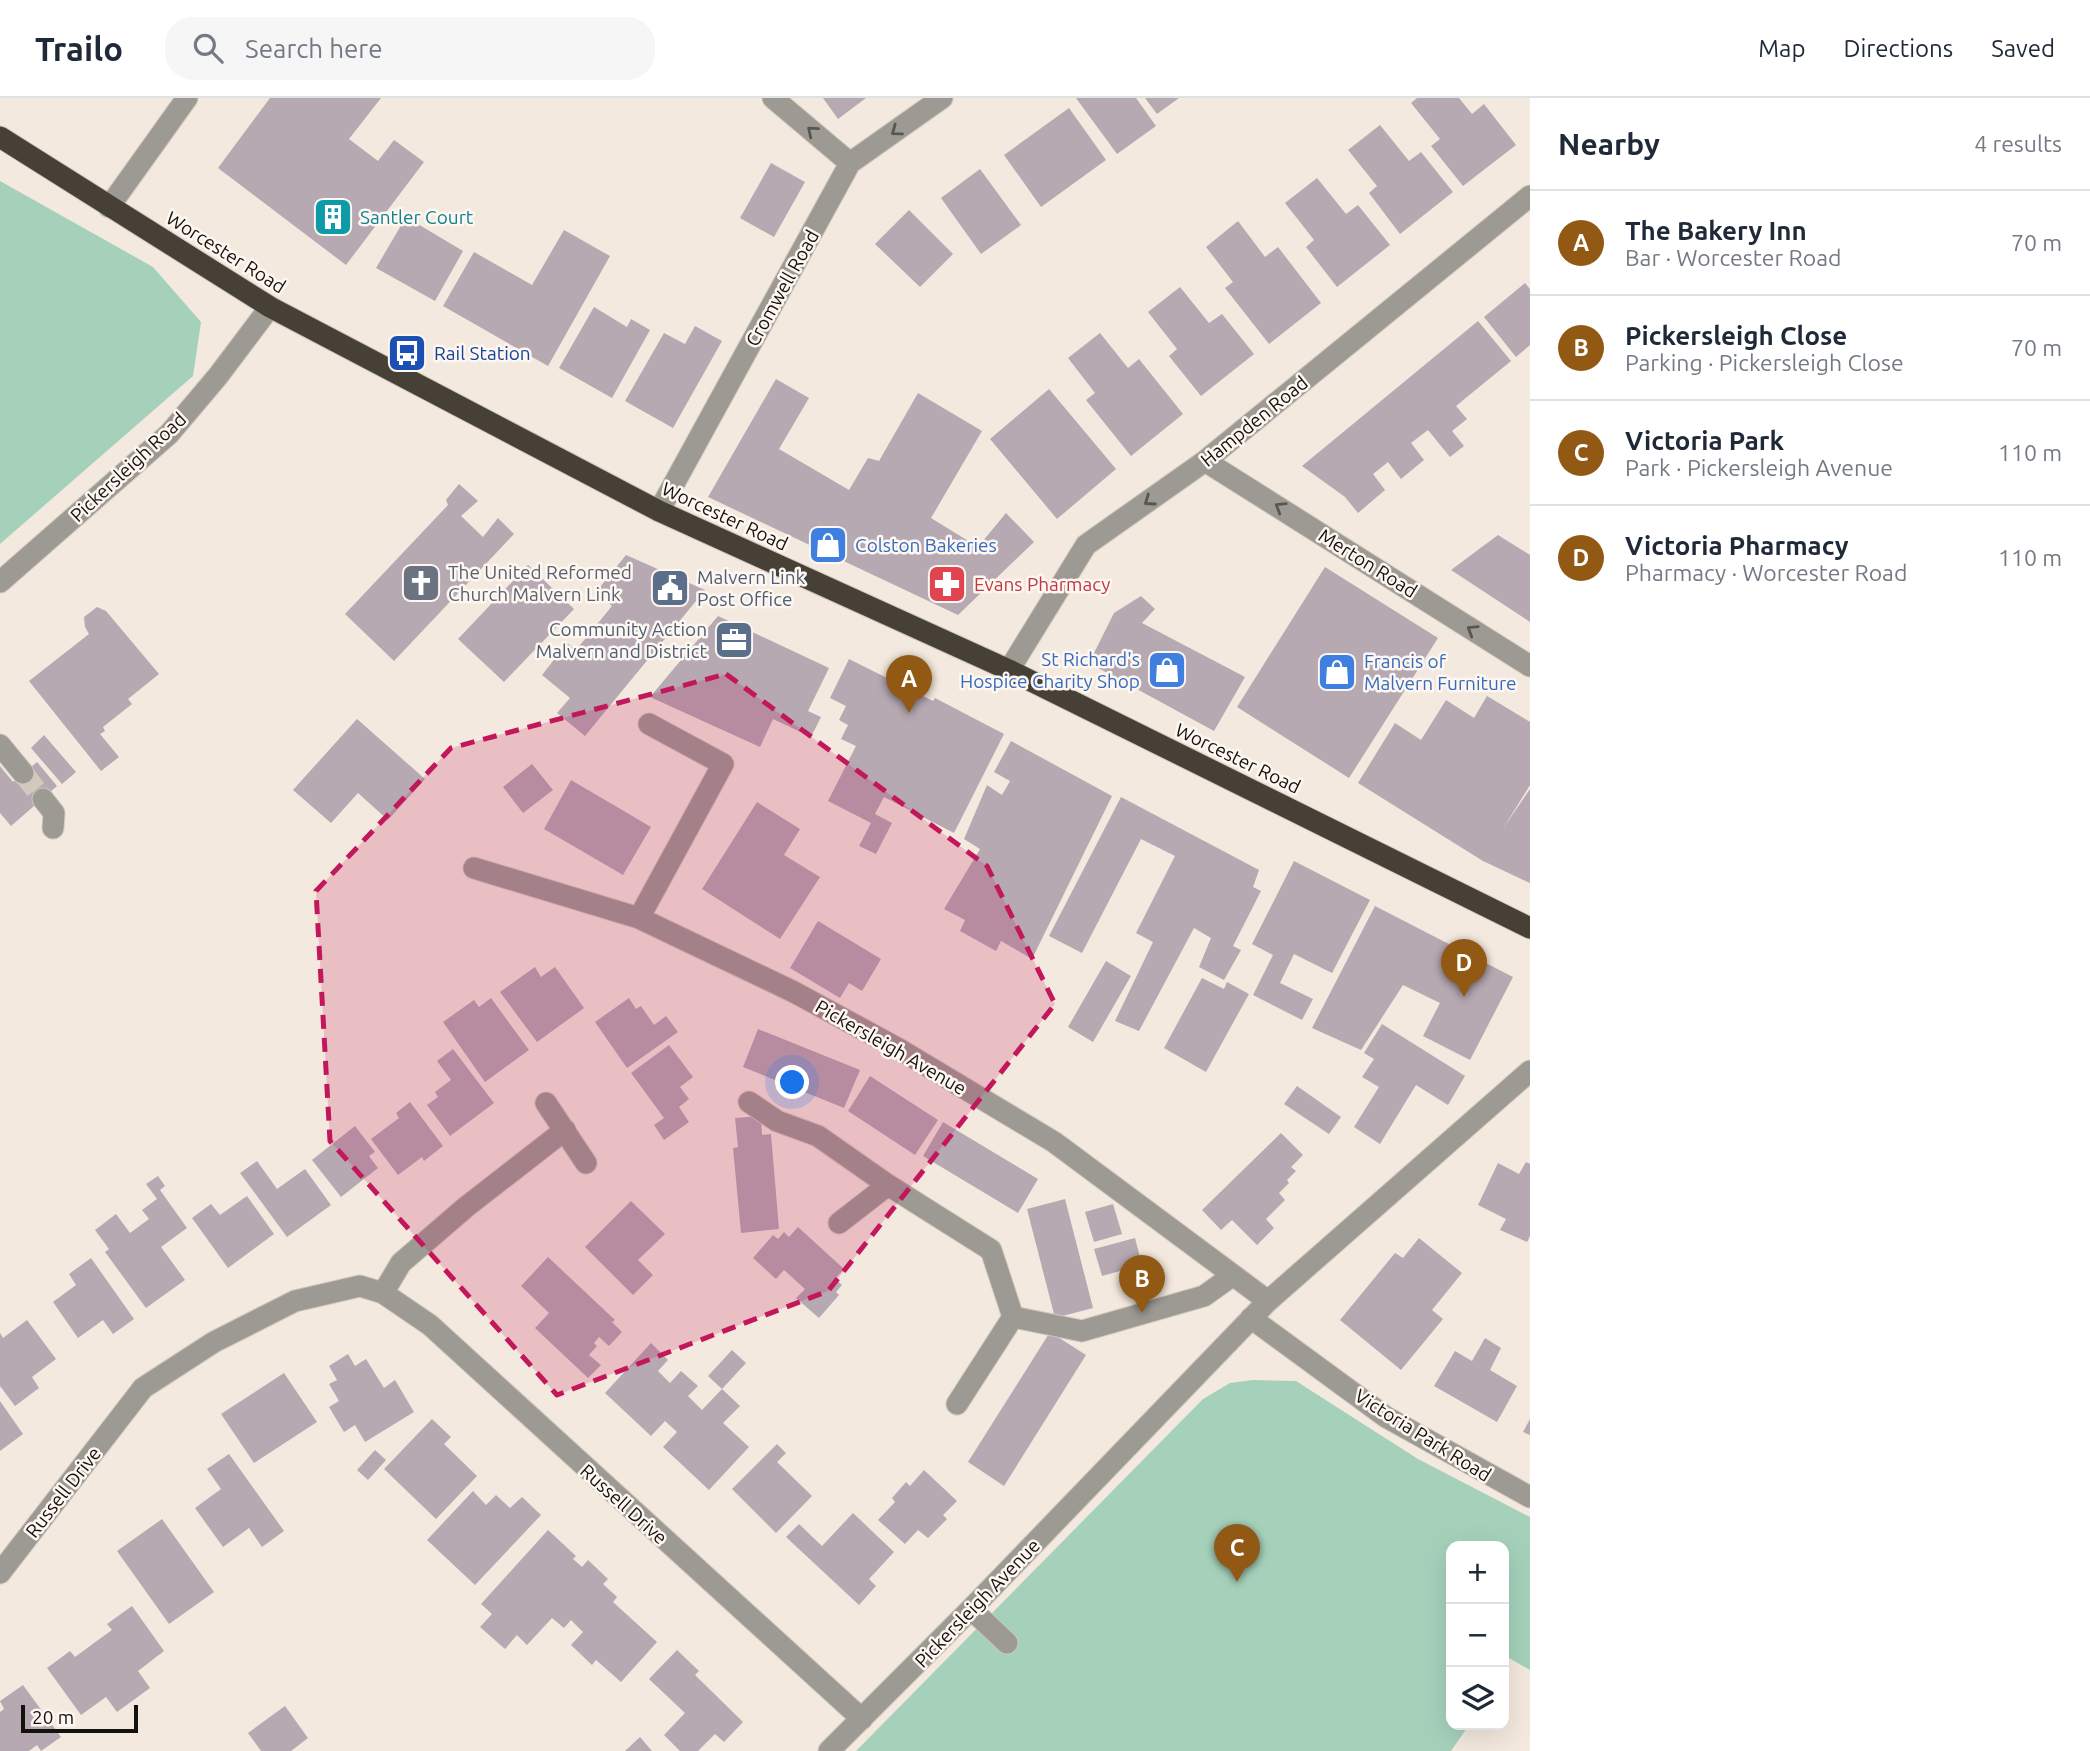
<!DOCTYPE html>
<meta charset="utf-8">
<style>
:root{--surface:#fff;--page:#f6f6f7;--text:#1f2937;--muted:#747a83;--line:#e0e1e3;--accent:#925914}
body{margin:0;font-family:Ubuntu,sans-serif;background:var(--page);color:var(--text)}
.controls{position:absolute;right:21px;bottom:21px;display:grid;overflow:hidden;border-radius:14px;box-shadow:0 7px 28px #0002}
.controls button{width:63px;height:63px;display:grid;place-items:center;padding:0;border:0;border-bottom:2px solid var(--line);background:var(--surface);color:var(--text);font:35px sans-serif}
.scale{position:absolute;left:21px;bottom:18px;width:117px;box-sizing:border-box;padding-left:7px;border:4px solid #15120e;border-top:0;font-size:19px;line-height:24px;white-space:nowrap;color:#15120e;-webkit-text-stroke:5px #fef7f1;paint-order:stroke}
.you{position:absolute;left:793px;top:985px;width:24px;height:24px;margin:-18px;border:5px solid #fff;border-radius:50%;background:#1a73e8;box-shadow:0 0 0 10px #1a73e833}
.badge{display:grid;place-items:center;width:46px;height:46px;border-radius:50%;background:var(--accent);color:#fff;font-size:23px;font-weight:700}
.pin{position:absolute;translate:-50% -58px;filter:drop-shadow(0 2px 4px #0008)}
.pin::after{content:'';position:absolute;top:37px;width:24px;height:21px;background:inherit;clip-path:polygon(0 0,100% 0,50% 100%)}
.list{margin:0;padding:0;list-style:none}
h2{display:flex;justify-content:space-between;align-items:center;height:91px;margin:0;padding:0 28px;font-size:30px}
h2 small{font-size:23px;font-weight:400;color:var(--muted)}
.list li{display:grid;grid-template-columns:46px 1fr auto;gap:21px;align-items:center;box-sizing:border-box;height:105px;padding:0 28px;border-top:2px solid var(--line)}
.list b{display:block;font-size:26px;white-space:nowrap}
.list p{margin:0;font-size:23px;white-space:nowrap;color:var(--muted)}
.list em{font-size:23px;font-style:normal;color:var(--muted)}
.icon{flex:none;width:38px;height:38px;fill:none;stroke:currentColor;stroke-width:2;stroke-linecap:round;stroke-linejoin:round}
.map{position:relative;flex:none;width:1530px;height:1653px;overflow:hidden}
header{display:flex;align-items:center;gap:42px;box-sizing:border-box;height:98px;padding:0 35px;background:var(--surface);border-bottom:2px solid var(--line)}
header strong{font-size:33px}
nav{display:flex;gap:38px;margin-inline-start:auto;font-size:24px}
.search{width:490px;height:63px;background:var(--page);display:flex;align-items:center;gap:18px;box-sizing:border-box;padding:0 24px;border-radius:28px;color:var(--muted);font-size:26px}
main{display:flex}
aside{flex:1;background:var(--surface)}
.map>svg:first-child{display:block}
</style>
<header>
<strong>Trailo</strong>
<div class="search"><svg class="icon" aria-label="search" viewBox="0 0 24 24"><circle cx="10" cy="10" r="6"/><path d="M15 15l6 6"/></svg>Search here</div>
<nav><a>Map</a><a>Directions</a><a>Saved</a></nav>
</header>
<main>
<div class="map">
<svg width="1530" height="1653" viewBox="0 0 1530 1653">
<rect width="100%" height="100%" fill="#f4e9de"/>
<path fill="#a5d1bb" d="M0,83L153,169L201,224L193,278L0,446Z
M1253,1282L1296,1283L1418,1361L1530,1419V1572L1504,1557V1448H1451V1627H1469L1451,1653H856L1203,1301L1230,1285Z"/>
<path fill="#b6a9b2" d="M270,0H381L349,41L378,63L394,42L424,64L346,167L218,70Z
M823,0H866L838,21Z
M1076,0H1136L1156,28L1117,56Z
M1145,0H1179L1157,16Z
M1417,0H1459L1472,16L1484,6L1516,47L1463,88L1431,48L1440,41L1411,5Z
M1069,10L1106,62L1041,109L1004,57Z
M1380,27L1409,63L1421,54L1453,94L1400,136L1369,95L1377,88L1348,52Z
M771,65L805,84L774,139L740,120Z
M980,71L1021,127L981,156L941,100Z
M1317,80L1346,116L1358,107L1390,147L1337,189L1306,149L1314,142L1285,105Z
M909,112L953,156L920,189L875,146Z
M406,119L463,153L435,203L376,170Z
M1238,123L1265,159L1278,149L1321,205L1269,246L1225,190L1233,184L1206,149Z
M564,132L610,158L548,268L443,208L474,154L532,187Z
M1525,185L1530,191V247L1516,259L1484,219Z
M1180,189L1209,225L1222,216L1254,256L1201,298L1169,258L1177,251L1148,214Z
M594,209L627,229L631,221L650,232L612,300L559,270Z
M1478,223L1511,263L1456,308L1467,321L1452,333L1464,348L1450,359L1428,332L1411,345L1424,362L1401,381L1388,364L1373,376L1385,392L1358,415L1345,399L1302,368Z
M695,228L722,243L673,330L625,303L664,235L685,246Z
M1100,235L1128,270L1139,261L1183,316L1131,358L1086,302L1095,295L1068,260Z
M776,281L809,300L779,351L849,392L868,360L879,363L918,295L982,333L931,420L978,449L1006,415L1034,444L958,517L708,399Z
M1049,291L1116,371L1057,421L990,341Z
M459,386L478,403L461,418L483,439L498,420L514,436L394,563L345,516L448,407L446,402Z
M1498,437L1530,457V524L1451,472Z
M626,457L705,492L585,638L557,615L570,600L542,577L567,545L576,552L612,508L596,494Z
M528,467L574,511L504,584L458,541Z
M1325,469L1438,540L1349,680L1237,609Z
M1141,498L1155,511L1142,525L1245,579L1214,633L1089,565L1114,515Z
M97,509L106,513L159,576L128,601L132,606L103,629L105,633L100,636L119,659L101,673L29,583L89,536L85,529L84,519Z
M718,518L829,570L808,613L821,619L811,639L773,621L760,649L650,599Z
M849,561L933,603L935,600L1004,636L954,735L884,699L875,716L892,725L876,756L859,748L871,725L828,703L856,648L841,641L848,627L839,622L846,608L830,600Z
M1487,598L1530,624V687L1504,729L1530,691V785L1483,763L1358,685L1395,625L1421,642L1446,602L1474,620Z
M357,621L425,681L388,722L358,695L331,725L293,692Z
M44,637L76,674L62,686L31,650Z
M1011,643L1112,698L1032,861L1001,843L996,853L960,833L965,822L944,811L980,751L964,741L987,687L1002,697L1010,683L994,674Z
M37,664L57,688L11,728L0,715V668L13,684Z
M532,666L553,692L523,715L503,689Z
M571,682L651,729L623,777L544,731Z
M1121,699L1259,772L1253,789L1261,793L1233,848L1241,852L1224,882L1199,869L1211,840L1194,830L1139,933L1115,923L1153,844L1136,835L1175,758L1141,741L1082,855L1049,838Z
M757,704L800,731L784,757L820,779L780,841L702,791Z
M1294,763L1370,802L1332,875L1294,856L1280,885L1313,901L1302,922L1253,897L1273,857L1252,846Z
M1375,808L1513,879L1470,962L1423,938L1440,905L1403,887L1361,952L1312,930Z
M818,823L881,861L862,893L849,885L840,900L790,870Z
M1106,863L1131,878L1093,944L1068,929Z
M535,869L541,879L555,869L584,910L537,944L500,894Z
M1202,880L1224,891L1227,884L1249,896L1206,974L1164,950Z
M491,900L529,952L485,984L443,924L474,902L479,909Z
M629,900L636,911L641,908L654,927L666,918L678,934L627,970L595,924Z
M1382,926L1465,978L1448,1007L1416,987L1380,1046L1354,1029L1379,989L1362,979L1374,961L1364,955Z
M758,931L860,972L844,1010L743,969Z
M669,947L693,979L680,989L689,1001L679,1009L689,1024L664,1042L654,1027L664,1020L631,975Z
M453,951L494,1005L450,1038L427,1007L438,999L435,994L451,982L437,963Z
M870,978L938,1022L915,1057L848,1013Z
M1297,988L1341,1019L1329,1036L1284,1006Z
M410,1004L443,1048L424,1063L422,1059L398,1077L371,1041L399,1020L396,1015Z
M761,1018L762,1037L771,1036L779,1131L741,1135L733,1050L738,1049L735,1020Z
M943,1024L1038,1081L1018,1115L923,1058Z
M355,1028L375,1054L369,1058L378,1070L341,1099L312,1062Z
M1281,1035L1303,1057L1291,1069L1296,1073L1287,1082L1289,1085L1279,1095L1285,1102L1266,1121L1274,1130L1257,1147L1232,1122L1221,1132L1202,1112Z
M257,1063L277,1091L305,1071L331,1107L287,1139L240,1075Z
M1526,1064L1530,1066V1138L1527,1144L1500,1132L1506,1121L1478,1107L1498,1065L1519,1076Z
M158,1078L165,1088L160,1092L187,1130L161,1149L185,1182L146,1210L105,1154L109,1151L95,1132L116,1116L130,1135L149,1121L142,1112L157,1101L146,1086Z
M247,1098L274,1136L228,1170L192,1120L211,1106L220,1117Z
M1065,1101L1093,1210L1055,1220L1027,1111Z
M631,1103L665,1136L638,1162L653,1177L633,1197L585,1149Z
M1113,1106L1122,1136L1094,1144L1085,1114Z
M798,1129L844,1171L835,1181L842,1187L836,1194L839,1197L819,1220L796,1200L805,1191L784,1172L776,1181L753,1160L773,1137L778,1141L784,1134L789,1139Z
M1135,1140L1142,1167L1102,1178L1094,1151Z
M1419,1140L1462,1175L1432,1212L1443,1221L1401,1272L1340,1222L1395,1155L1403,1160Z
M548,1159L615,1222L612,1224L622,1234L609,1248L599,1239L594,1245L597,1248L589,1257L601,1267L588,1280L535,1230L549,1215L521,1188Z
M91,1160L134,1221L113,1236L103,1222L78,1240L53,1204L76,1187L69,1176Z
M27,1222L56,1261L32,1279L39,1290L15,1308L0,1288V1235L3,1240Z
M1050,1234L1086,1257L1004,1388L968,1364Z
M1485,1240L1501,1250L1490,1272L1517,1288L1497,1324L1434,1288L1455,1253L1472,1263Z
M651,1245L668,1262L658,1273L670,1285L681,1273L698,1288L688,1298L702,1312L722,1291L740,1308L723,1325L749,1349L709,1392L663,1349L677,1334L665,1323L651,1338L605,1295Z
M732,1252L746,1265L722,1291L708,1278Z
M348,1256L355,1268L366,1261L384,1290L395,1282L414,1314L365,1344L355,1327L344,1334L329,1309L339,1303L329,1286L337,1282L329,1268Z
M284,1275L317,1324L254,1365L221,1316Z
M0,1303L23,1336L0,1353Z
M432,1321L451,1339L444,1346L477,1378L436,1421L384,1371Z
M1530,1321V1337L1523,1334Z
M777,1346L786,1355L777,1364L812,1398L776,1435L732,1391Z
M375,1352L386,1362L368,1382L357,1372Z
M229,1356L284,1433L262,1449L249,1430L223,1449L195,1410L221,1391L207,1371Z
M924,1372L957,1403L943,1417L947,1421L928,1440L918,1432L905,1446L878,1422L895,1404L892,1400L906,1384L910,1388Z
M473,1393L486,1407L496,1397L510,1410L522,1399L541,1417L475,1487L427,1442Z
M853,1415L894,1454L869,1481L876,1488L859,1507L786,1439L799,1426L822,1448Z
M162,1421L214,1494L169,1526L117,1453Z
M548,1432L576,1458L573,1461L582,1469L588,1462L608,1481L603,1486L617,1499L613,1504L657,1544L621,1584L596,1562L592,1567L571,1547L583,1534L571,1522L564,1530L552,1520L527,1547L517,1537L505,1551L480,1529L492,1516L481,1506Z
M132,1508L164,1553L138,1573L150,1590L117,1614L106,1599L81,1617L47,1570L70,1553L75,1559L94,1545L112,1532L107,1526Z
M677,1552L699,1573L695,1577L743,1624L724,1644L715,1636L698,1653H680L664,1637L685,1615L649,1581Z
M23,1587L61,1639L41,1653L37,1647L29,1653H0V1614L4,1611L0,1603Z
M285,1608L308,1640L291,1653H261L248,1635Z
M640,1639L652,1653H625Z"/>
<g fill="none" stroke-linecap="round" stroke-linejoin="round">
<path stroke="#d3c9bf" stroke-width="21" stroke-dasharray="21 10" stroke-linecap="butt" d="M23,675L43,701"/>
<g stroke="#d0c7bd" stroke-width="23">
<path id="minor" d="M773,0L850,65
M109,109L187,0
M1205,363L1530,568
M659,413L850,65L942,0
M0,484L169,336L218,278L270,209
M1009,572L1086,447L1205,363L1530,98
M0,647L23,675
M43,701L54,715L53,730
M474,770L639,820L794,894L899,951L1054,1044L1268,1203
M639,820L723,666L649,626
M749,1004L777,1023L818,1038L888,1087L991,1152L1013,1219L1082,1233L1204,1198L1232,1178
M546,1005L586,1065
M839,1125L888,1087
M383,1195L401,1165L466,1109L565,1032
M1251,1220L1386,1319L1530,1399
M957,1306L1013,1219
M0,1475L143,1290L214,1244L295,1203L360,1188L383,1195L430,1227L862,1621
M971,1511L1007,1545
M829,1653L971,1511L1268,1203L1530,973"/>
</g>
<g stroke="#d0c7bd" stroke-width="23">
<path id="highway" d="M0,39L270,209L659,413L1009,572L1530,830"/>
</g>
<use href="#minor" stroke="#9d9a94" stroke-width="21"/>
<use href="#highway" stroke="#474036" stroke-width="21"/>
</g>
<defs><path id="oneway-chevron" d="M-2-3.5L2.5 0L-2 3.5" fill="none" stroke-width="1.6" stroke-linecap="round" stroke-linejoin="round" transform="scale(1.75)"/></defs>
<g stroke="#595651">
<use href="#oneway-chevron" transform="translate(812 33) rotate(-140)"/>
<use href="#oneway-chevron" transform="translate(896 33) rotate(144)"/>
<use href="#oneway-chevron" transform="translate(1149 403) rotate(145)"/>
<use href="#oneway-chevron" transform="translate(1280 409) rotate(-148)"/>
<use href="#oneway-chevron" transform="translate(1472 532) rotate(-148)"/>
</g>
<path fill="#c2185b" fill-opacity="0.2" stroke="#c2185b" stroke-width="5" stroke-dasharray="14 9" stroke-linejoin="round" d="M726,576L987,768L1055,906L828,1193L557,1297L330,1043L316,793L451,650Z"/>
<defs>
<g id="building-square" transform="scale(2.0125)"><rect x="-9" y="-9" width="18" height="18" rx="4" fill="#0f9aa8" stroke="#fef7f1"/><path d="M-4-6H4V6H1V3H-1V6H-4ZM-2.5-4.3h1.7v1.8h-1.7ZM.8-4.3h1.7v1.8H.8ZM-2.5-1h1.7V.8h-1.7ZM.8-1h1.7V.8H.8Z" fill="#fff"/></g>
<g id="bus-square" transform="scale(2.0125)"><rect x="-9" y="-9" width="18" height="18" rx="4" fill="#1a4fb4" stroke="#fef7f1"/><path d="M-5-6H5V4H4V6H2V4H-2V6H-4V4H-5ZM-3.5-4V0h7V-4ZM-3.5 1.2v1.5H-2V1.2ZM2 1.2v1.5H3.5V1.2Z" fill="#fff"/></g>
<g id="shop-square" transform="scale(2.0125)"><rect x="-9" y="-9" width="18" height="18" rx="4" fill="#3f7fe0" stroke="#fef7f1"/><path d="M-5-2.5h2.3a2.7 3.5 0 0 1 5.4 0H5L5.5 6h-11ZM-1.5-2.5h3a1.5 2.3 0 0 0-3 0Z" fill="#fff"/></g>
<g id="church-square" transform="scale(2.0125)"><rect x="-9" y="-9" width="18" height="18" rx="4" fill="#6b7280" stroke="#fef7f1"/><path d="M-1.2-6h2.4v3.5h3.3v2.4h-3.3V6h-2.4V-.1h-3.3v-2.4h3.3Z" fill="#fff"/></g>
<g id="pharmacy-square" transform="scale(2.0125)"><rect x="-9" y="-9" width="18" height="18" rx="4" fill="#e0444e" stroke="#fef7f1"/><path d="M-2-6h4v4h4v4h-4v4h-4v-4h-4v-4h4Z" fill="#fff"/></g>
<g id="civic-square" transform="scale(2.0125)"><rect x="-9" y="-9" width="18" height="18" rx="4" fill="#5c6f8a" stroke="#fef7f1"/><path d="M-.6-6.5H3V-4.5H.6V-3L4-1V1h2V6H-6V1h2V-1L-.6-3ZM-1.2 2.5V6h2.4V2.5Z" fill="#fff"/></g>
<g id="office-square" transform="scale(2.0125)"><rect x="-9" y="-9" width="18" height="18" rx="4" fill="#5c6f8a" stroke="#fef7f1"/><path d="M-6-3h4V-5.5h4V-3h4V5H-6ZM-1-4.5V-3h2v-1.5ZM-6 0V1H6V0Z" fill="#fff"/></g>
</defs>
<g fill-rule="evenodd">
<use href="#building-square" x="333" y="119"/>
<use href="#bus-square" x="407" y="255"/>
<use href="#shop-square" x="828" y="447"/>
<use href="#church-square" x="421" y="485"/>
<use href="#pharmacy-square" x="947" y="486"/>
<use href="#civic-square" x="670" y="490"/>
<use href="#office-square" x="734" y="542"/>
<use href="#shop-square" x="1167" y="572"/>
<use href="#shop-square" x="1337" y="574"/>
</g>
<g text-anchor="middle" dominant-baseline="central" stroke-width="5" stroke-linejoin="round" paint-order="stroke">
<g font-size="19" fill="#0d838f" stroke="#fef7f1" text-anchor="start">
<text x="360" y="119">Santler Court</text>
</g>
<g font-size="19" fill="#15120e" stroke="#fef7f1">
<text transform="translate(226 154) rotate(32)">Worcester Road</text>
<text transform="translate(782 190) rotate(-61)">Cromwell Road</text>
<text transform="translate(1254 323) rotate(-39)">Hampden Road</text>
<text transform="translate(128 369) rotate(-43)">Pickersleigh Road</text>
<text transform="translate(725 418) rotate(25)">Worcester Road</text>
<text transform="translate(1368 465) rotate(32)">Merton Road</text>
<text transform="translate(1238 660) rotate(26)">Worcester Road</text>
<text transform="translate(891 949) rotate(30)">Pickersleigh Avenue</text>
<text transform="translate(1423 1337) rotate(32)">Victoria Park Road</text>
<text transform="translate(63 1394) rotate(-52)">Russell Drive</text>
<text transform="translate(624 1406) rotate(42)">Russell Drive</text>
<text transform="translate(977 1505) rotate(-46)">Pickersleigh Avenue</text>
</g>
<g font-size="19" fill="#164399" stroke="#fef7f1" text-anchor="start">
<text x="434" y="255">Rail Station</text>
</g>
<g font-size="19" fill="#366cbe" stroke="#fef7f1" text-anchor="start">
<text x="855" y="447">Colston Bakeries</text>
<text x="1140" y="561" text-anchor="end">St Richard's<tspan x="1140" dy="22">Hospice Charity Shop</tspan></text>
<text x="1364" y="563">Francis of<tspan x="1364" dy="22">Malvern Furniture</tspan></text>
</g>
<g font-size="19" fill="#5b616d" stroke="#fef7f1" text-anchor="start">
<text x="448" y="474">The United Reformed<tspan x="448" dy="22">Church Malvern Link</tspan></text>
</g>
<g font-size="19" fill="#4e5e75" stroke="#fef7f1" text-anchor="start">
<text x="697" y="479">Malvern Link<tspan x="697" dy="22">Post Office</tspan></text>
<text x="707" y="531" text-anchor="end">Community Action<tspan x="707" dy="22">Malvern and District</tspan></text>
</g>
<g font-size="19" fill="#be3a42" stroke="#fef7f1" text-anchor="start">
<text x="974" y="486">Evans Pharmacy</text>
</g>
</g>
</svg>
<div class="controls">
<button>+</button>
<button>−</button>
<button><svg class="icon" aria-label="layers" viewBox="0 0 24 24"><path d="M12 4l9 5-9 5-9-5zM3 14l9 5 9-5"/></svg></button>
</div>
<div class="scale">20 m</div>
<div class="you"></div>
<div class="pin badge" style="left:909px;top:615px">A</div>
<div class="pin badge" style="left:1142px;top:1215px">B</div>
<div class="pin badge" style="left:1237px;top:1484px">C</div>
<div class="pin badge" style="left:1464px;top:899px">D</div>
</div>
<aside>
<h2>Nearby<small>4 results</small></h2>
<ul class="list">
<li><span class="badge">A</span><div><b>The Bakery Inn</b><p>Bar · Worcester Road</p></div><em>70 m</em></li>
<li><span class="badge">B</span><div><b>Pickersleigh Close</b><p>Parking · Pickersleigh Close</p></div><em>70 m</em></li>
<li><span class="badge">C</span><div><b>Victoria Park</b><p>Park · Pickersleigh Avenue</p></div><em>110 m</em></li>
<li><span class="badge">D</span><div><b>Victoria Pharmacy</b><p>Pharmacy · Worcester Road</p></div><em>110 m</em></li>
</ul>
</aside>
</main>
